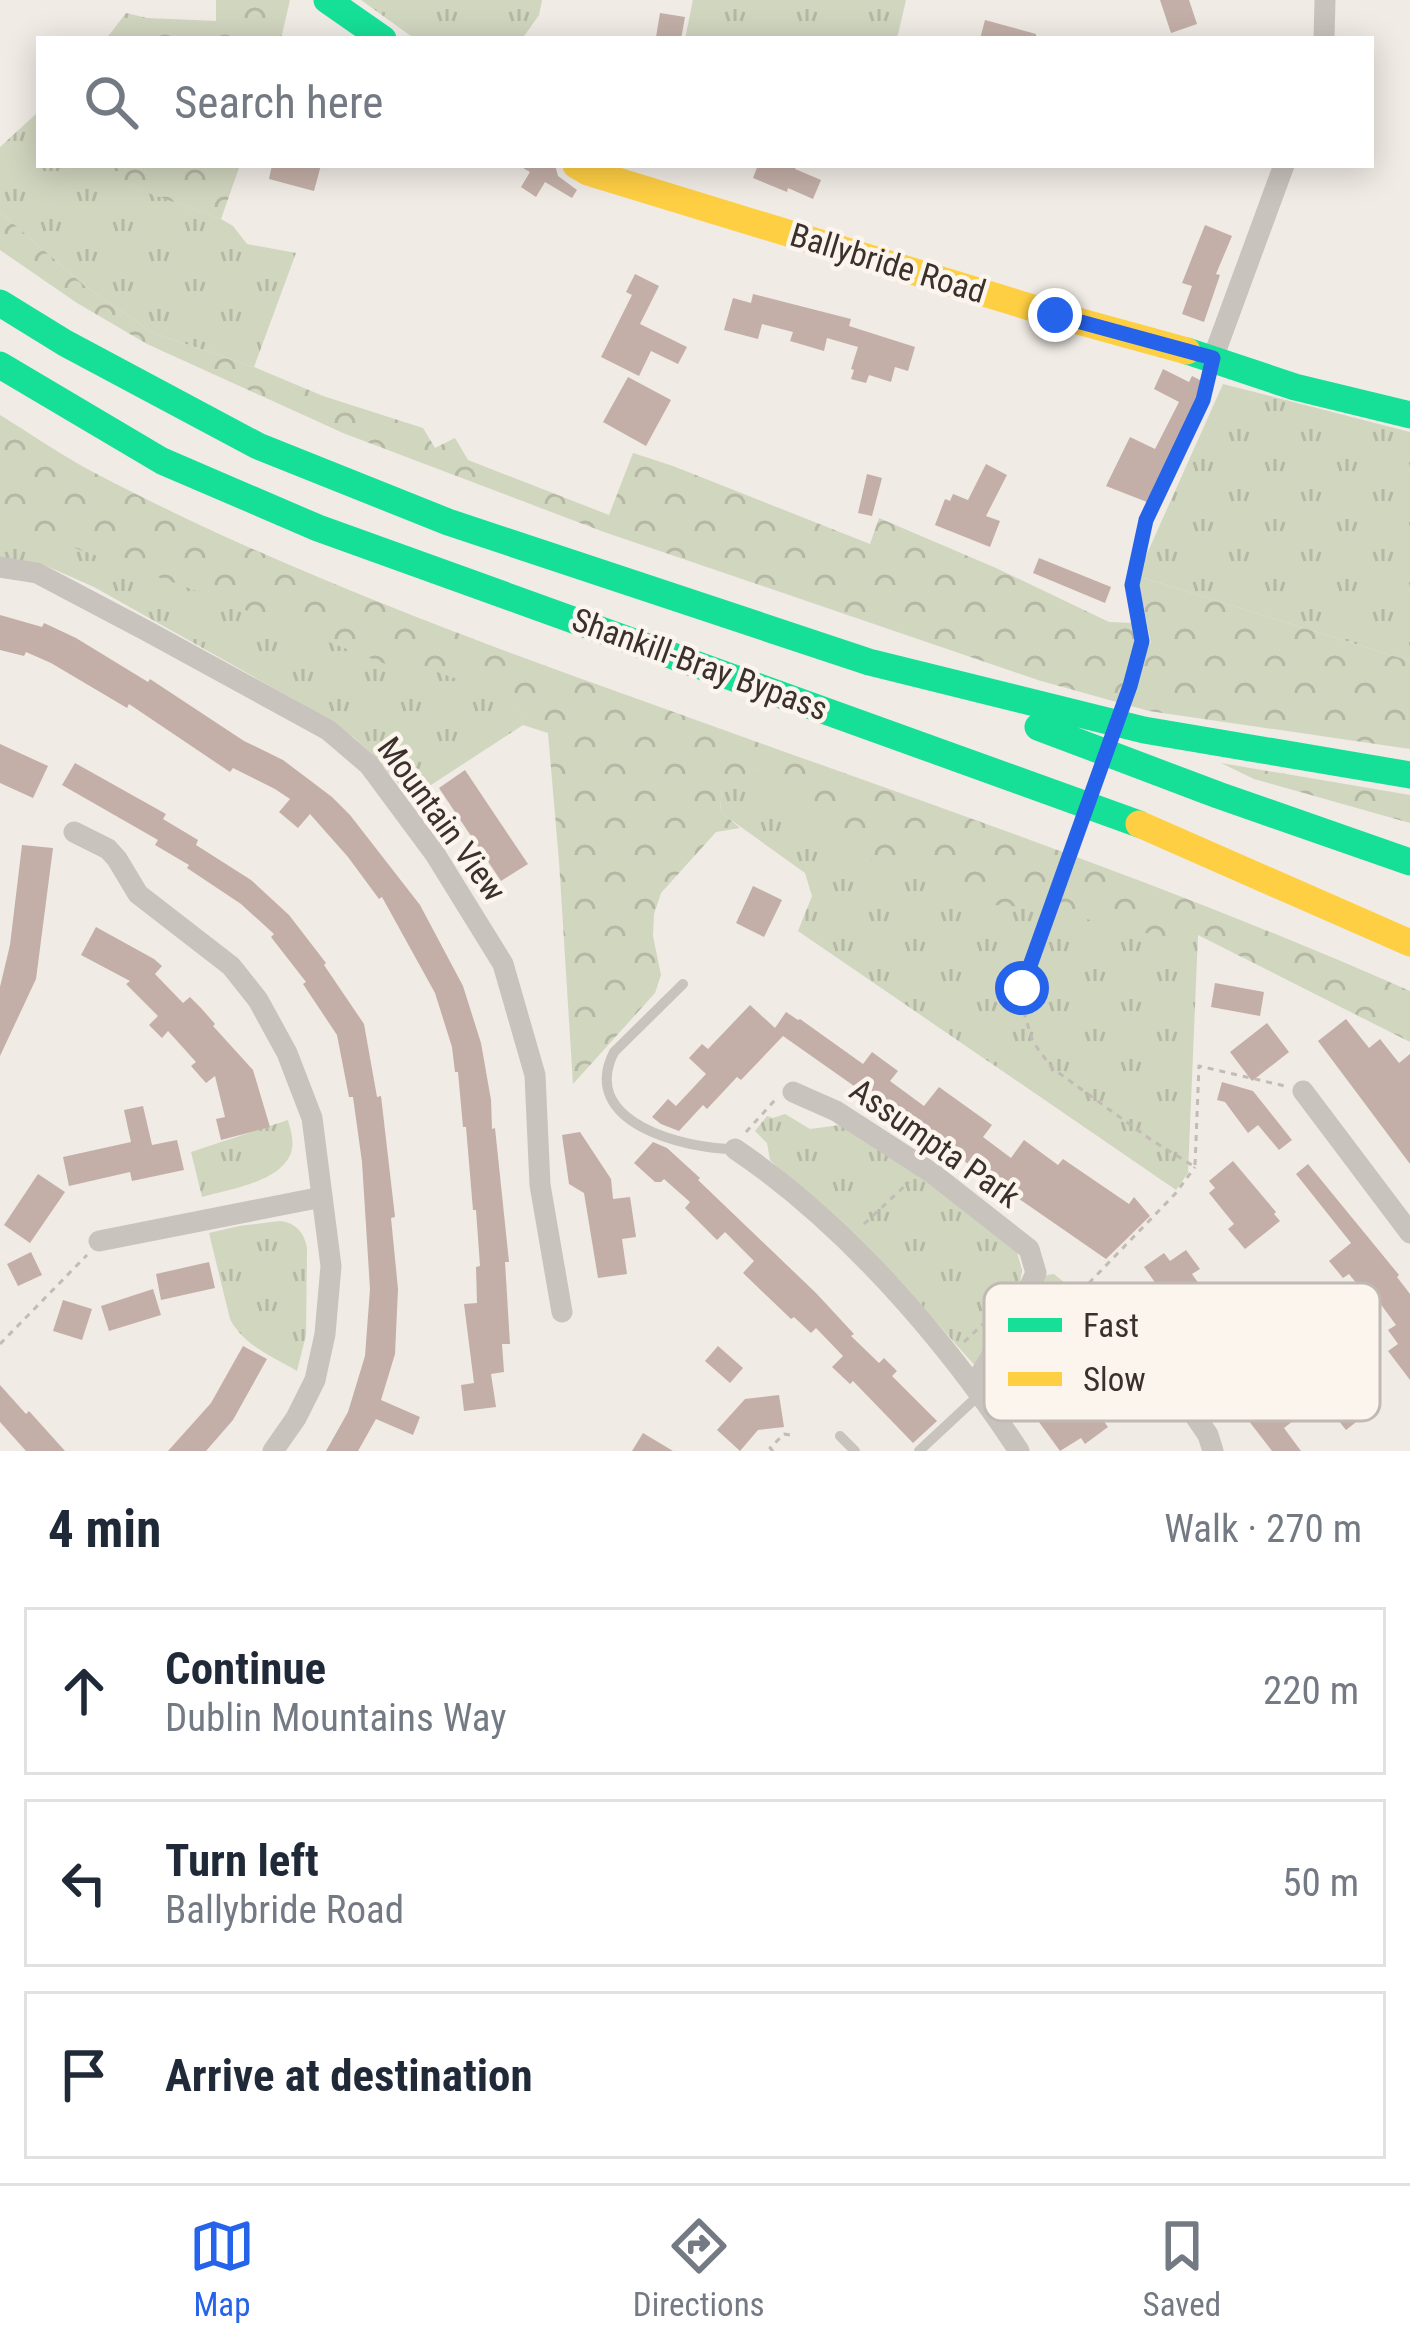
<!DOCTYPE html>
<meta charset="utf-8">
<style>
:root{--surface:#fff;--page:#f6f6f7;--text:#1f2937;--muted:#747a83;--line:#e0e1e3;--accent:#2563eb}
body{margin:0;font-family:"Roboto Condensed",sans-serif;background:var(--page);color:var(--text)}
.stop{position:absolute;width:36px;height:36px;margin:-27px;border:9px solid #2563eb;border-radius:50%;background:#fff}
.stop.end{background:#2563eb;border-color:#fff;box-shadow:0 3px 12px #0008}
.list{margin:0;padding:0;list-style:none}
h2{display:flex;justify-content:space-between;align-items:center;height:156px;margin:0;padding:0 48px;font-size:51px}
h2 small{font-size:39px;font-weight:400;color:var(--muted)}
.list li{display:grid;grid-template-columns:78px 1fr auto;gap:36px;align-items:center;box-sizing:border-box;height:168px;margin:0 24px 24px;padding:0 24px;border:3px solid var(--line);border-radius:0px}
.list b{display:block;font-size:45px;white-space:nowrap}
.list p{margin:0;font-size:39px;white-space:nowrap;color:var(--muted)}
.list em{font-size:39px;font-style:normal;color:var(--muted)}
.icon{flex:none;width:66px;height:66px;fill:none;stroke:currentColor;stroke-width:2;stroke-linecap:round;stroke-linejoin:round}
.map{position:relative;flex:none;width:1410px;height:1451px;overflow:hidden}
.search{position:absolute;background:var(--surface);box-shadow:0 6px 30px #0003;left:36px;right:36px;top:36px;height:132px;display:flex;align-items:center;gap:30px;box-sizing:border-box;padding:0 42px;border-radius:0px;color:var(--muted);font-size:45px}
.sheet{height:732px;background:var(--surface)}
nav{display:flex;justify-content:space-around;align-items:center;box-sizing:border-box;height:168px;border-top:3px solid var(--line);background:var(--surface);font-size:33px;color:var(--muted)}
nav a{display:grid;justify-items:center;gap:6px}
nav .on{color:var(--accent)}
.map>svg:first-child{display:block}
</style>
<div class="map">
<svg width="1410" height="1451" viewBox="0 0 1410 1451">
<defs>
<pattern id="grass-tufts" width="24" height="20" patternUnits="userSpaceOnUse" patternTransform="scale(3)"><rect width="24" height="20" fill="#d1d6bf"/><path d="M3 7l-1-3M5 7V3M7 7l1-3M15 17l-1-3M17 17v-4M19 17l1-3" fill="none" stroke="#b4b8a4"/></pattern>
<pattern id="forest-crowns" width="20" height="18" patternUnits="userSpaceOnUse" patternTransform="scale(3)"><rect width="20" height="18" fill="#d1d6bf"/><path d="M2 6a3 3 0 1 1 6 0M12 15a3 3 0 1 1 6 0" fill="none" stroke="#b4b8a4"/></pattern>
</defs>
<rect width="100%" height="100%" fill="#f0ebe5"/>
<path fill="url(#grass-tufts)" d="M361,0H542L539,15L522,39H415Z
M693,0H906L897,39H685Z
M37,113L39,165H116L127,185L221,219L233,226L247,244L296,253L254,367L153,333L86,287L0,212V147Z
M1223,384L1410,432V661L1137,576Z
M0,474L512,690L523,725L411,798L371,753L353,737L311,709L94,587L42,564L0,557Z
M757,768L1198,935L1188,1173L1176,1190L798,931L812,896L805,873L720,812L722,787Z
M785,1114L810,1129L840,1125L928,1179L1016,1249L1022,1270L1019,1289L976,1367L900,1281L770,1160L767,1143L755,1131L767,1116L773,1118Z
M288,1120C290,1129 294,1139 292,1149C285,1182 229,1189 202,1197L191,1152Z
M280,1221C296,1223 304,1232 307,1248L306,1335L297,1371C272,1356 244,1346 230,1319L209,1233L239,1226Z
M1054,1274L1071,1288L1080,1304L1075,1312L992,1377L1041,1281L1047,1275Z"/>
<path fill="url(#forest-crowns)" d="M216,0H290L281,39H106L126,13L147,18L216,21Z
M116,165H240L221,219L126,185Z
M0,212L86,287L153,333L254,367L323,396L423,428L435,448L455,438L468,460L609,515L633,453L673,466L870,544L879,518L996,568L1109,622L1134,623L1142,645L1151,643L1137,576L1410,661V749L1149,711L1041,681L604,532L343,433L147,344L77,303L0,250Z
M0,415C31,434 61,455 93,472C270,565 458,635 646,702C902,795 1161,881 1410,991V1042L1198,935L1159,936L1039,908L979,904L953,882L934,877L914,861L888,866L833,848L812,819L784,808L757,768L722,788L720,811L740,828L716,832L661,893L654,914L653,936L661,975L655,993L573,1084L559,861L548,733L523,725L514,698L419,666L396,668L178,584L0,522Z
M1221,763L1410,795V823L1254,779Z"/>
<path fill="#c3afa7" d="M1160,0H1189L1197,24L1171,33Z
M660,13L685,17L681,39L656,37Z
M985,20L1036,34V39H980Z
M272,165H321L314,191L269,179Z
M518,165H555L558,176L577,190L572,198L545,182L536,197L521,187L530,172Z
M758,165H797L795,169L821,180L813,199L788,188L787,192L753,178Z
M1205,225L1232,236L1216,274L1220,275L1204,322L1182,314L1192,286L1182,283Z
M635,274L659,286L640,324L687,347L678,364L651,351L639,376L601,357L632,295L626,292Z
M753,294L851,319L849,326L915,347L908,371L895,367L891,382L869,375L866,383L851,379L854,370L851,369L858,347L827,338L824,351L790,341L793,332L762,324L758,339L724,330L733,298L751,303Z
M1163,369L1189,382L1192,376L1206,383L1147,502L1106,486L1130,437L1155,449L1179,402L1154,389Z
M628,377L671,400L646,446L603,422Z
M986,464L1007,475L986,516L1000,521L990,547L935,525L945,499L950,501L953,494L968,500Z
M867,474L882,478L872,516L858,513Z
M1039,558L1111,587L1105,603L1033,573Z
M0,615L42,627L44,623L76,638L148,682L150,679L244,741L283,760L332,797L350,815L420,905L463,986L481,1043L491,1100L492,1129L495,1128L509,1262H505L510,1344H502L504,1372L491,1374L496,1407L464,1411L461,1385L474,1383L464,1304L477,1303L476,1267L480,1266L476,1210H473L466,1127H463L458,1072H455L452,1047L435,993L382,897L379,899L348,857L310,814L298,828L279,812L290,799L275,789L233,768L230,772L129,704L127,708L51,663L26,652L24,656L0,650Z
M0,744L48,766L33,798L0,783Z
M75,763L166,814L163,819L198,840L196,845L251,880L289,915L326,963L324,965L364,1024L377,1097L381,1096L395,1217L391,1218L398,1289L395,1354L381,1400L420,1417L413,1435L376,1419L358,1451H326L348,1412L365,1356L370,1289L362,1162L353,1097H349L337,1035L303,984L306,982L271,937L274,934L241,904L187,868L189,865L155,845L158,840L62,785Z
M465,770L528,864L501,881L439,788Z
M22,845L53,848L36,979L0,1056V987L10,945Z
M753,886L782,900L764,937L736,923Z
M96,927L154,959L162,966L155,974L183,1003L190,997L201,1008L215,1024L213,1026L253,1070L270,1127L221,1140L216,1119L225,1117L215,1076L206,1083L191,1066L196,1062L168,1031L162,1038L149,1025L158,1016L126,984L130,981L81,955Z
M1215,983L1264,992L1260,1016L1211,1007Z
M750,1005L775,1028L786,1012L798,1020L800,1019L863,1064L872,1052L898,1071L890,1081L924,1106L939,1087L992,1125L983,1137L1011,1158L1024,1140L1058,1165L1063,1159L1129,1204L1134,1197L1150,1216L1106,1259L967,1163L903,1115L901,1119L783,1036L741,1080L737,1077L707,1109L703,1105L679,1131L661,1124L652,1117L668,1099L676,1106L706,1074L689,1058L702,1044L708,1049Z
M1346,1019L1369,1048L1380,1039L1399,1063L1410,1054V1164L1318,1041Z
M1267,1023L1289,1052L1252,1081L1230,1052Z
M1222,1082L1253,1091L1292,1140L1279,1150L1258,1125L1248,1133L1225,1102L1217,1100Z
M143,1106L152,1145L177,1140L184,1170L132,1181L130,1172L69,1186L63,1157L131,1142L124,1110Z
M580,1132L611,1179L613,1199L630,1197L636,1237L622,1239L627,1274L598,1278L584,1193L569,1184L562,1135Z
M653,1142L667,1148L700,1178L698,1180L816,1293L854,1334L851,1336L879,1363L884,1358L897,1371L892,1376L937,1421L913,1443L853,1381L850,1384L832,1367L843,1356L816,1328L811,1333L794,1317L791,1319L743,1273L754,1261L725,1232L717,1240L685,1208L690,1202L664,1179L661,1182H655L634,1163Z
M1233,1161L1276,1212L1274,1214L1280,1221L1245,1249L1228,1229L1234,1224L1209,1193L1215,1188L1209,1181Z
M1308,1164L1399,1275L1397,1277L1410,1294V1380L1388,1351L1398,1344L1388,1330L1396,1325L1374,1295L1369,1299L1349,1274L1343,1278L1329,1261L1351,1243L1296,1174Z
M38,1174L65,1192L30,1243L4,1225Z
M1186,1250L1200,1269L1192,1274L1227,1324L1229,1323L1243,1342L1239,1345L1257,1370L1267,1363L1276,1376L1265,1384L1293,1421L1284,1428L1301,1451H1272L1245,1416L1248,1413L1144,1267L1164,1253L1170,1261Z
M31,1252L42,1275L18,1286L7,1264Z
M209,1262L215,1288L161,1300L156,1274Z
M153,1289L161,1315L109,1331L101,1306Z
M63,1300L92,1309L82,1340L53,1331Z
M243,1346L267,1359L233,1420L206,1451H168L211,1403Z
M718,1346L743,1368L730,1383L705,1361Z
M1339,1380L1365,1415L1346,1430L1319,1396Z
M0,1385L26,1414L29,1411L65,1451H26L0,1422Z
M1056,1391L1073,1414L1090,1402L1108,1427L1085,1444L1081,1438L1060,1451L1028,1407L1046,1394L1048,1397Z
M779,1395L784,1427L758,1430L740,1451L717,1430L745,1399Z
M643,1433L673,1451H632Z"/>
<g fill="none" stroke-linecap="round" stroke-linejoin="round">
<path stroke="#c2bbb6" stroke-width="3" stroke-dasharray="6 6" stroke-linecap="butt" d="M1142,641L1132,585L1146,520L1203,401L1207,383
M1035,954L1022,988L1025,1016L1033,1042L1052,1068L1150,1139L1195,1167
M746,1132L775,1100
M1195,1165L1199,1066L1285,1086
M864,1224L909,1182
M1091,1295L1089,1283L1175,1194L1195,1167
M964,1342L983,1324
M0,1344L87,1255
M773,1451L770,1448L784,1434L795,1436"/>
<path stroke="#c9c3be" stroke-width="10" d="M683,984L614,1052C578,1123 685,1149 735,1149
M840,1436L855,1451
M919,1451L978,1396"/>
<path stroke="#c9c3be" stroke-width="21" d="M1324,39L1325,0
M1213,358L1284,165
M0,567L37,573L147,631L328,730L369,765L435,854L503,964L535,1075L540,1185L562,1312
M74,832L108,849L117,859L138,894L231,966L258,1000L287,1053L312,1118L331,1266L325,1334L315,1380L296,1418L273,1451
M1303,1091L1410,1233
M793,1092L836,1111L932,1173L1029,1249L1036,1273L1019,1309L974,1385
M735,1149C846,1224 946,1340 1019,1451
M99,1241L322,1197
M987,1402L1086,1319C1104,1310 1120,1314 1135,1327L1208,1435L1213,1451"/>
<path stroke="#16e098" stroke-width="27" d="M327,0L383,39
M0,303L65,343L258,446L448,522L869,662L1144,730L1410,775
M1187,351L1295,387L1410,415
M0,365L162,461L318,528L1139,824
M1038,727L1218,795L1410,862"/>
<path stroke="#ffcf43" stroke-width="27" d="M576,165L588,172L1056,315L1187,351
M1139,824L1410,943"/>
<path stroke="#c2bbb6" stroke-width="3" stroke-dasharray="6 6" stroke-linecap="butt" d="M1035,954L1130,685L1142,641"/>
</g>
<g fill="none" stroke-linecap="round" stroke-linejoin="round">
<path stroke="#2563eb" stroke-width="15" d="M1022,988L1130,686L1142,641L1132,585L1146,520L1203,400L1213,358L1055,315"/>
</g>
<g text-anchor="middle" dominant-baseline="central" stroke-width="9" stroke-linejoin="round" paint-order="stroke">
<g font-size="33" fill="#3b302b" stroke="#fbf5ee">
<text transform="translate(888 263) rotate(17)">Ballybride Road</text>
<text transform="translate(700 664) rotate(20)">Shankill-Bray Bypass</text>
<text transform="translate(442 819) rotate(54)">Mountain View</text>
<text transform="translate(935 1143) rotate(35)">Assumpta Park</text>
</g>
</g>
<rect x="984" y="1283" width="396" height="138" rx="18" fill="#fbf5ee" stroke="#c1bab4" stroke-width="3"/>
<rect x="1008" y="1318" width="54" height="14" fill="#16e098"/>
<rect x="1008" y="1372" width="54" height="14" fill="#ffcf43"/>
<g font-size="33" fill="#3b302b">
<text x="1083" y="1337">Fast</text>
<text x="1083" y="1391">Slow</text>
</g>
</svg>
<div class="stop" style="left:1022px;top:988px"></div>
<div class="stop end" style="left:1055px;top:315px"></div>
<div class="search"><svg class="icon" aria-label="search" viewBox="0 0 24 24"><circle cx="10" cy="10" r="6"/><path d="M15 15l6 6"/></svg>Search here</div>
</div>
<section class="sheet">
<h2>4 min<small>Walk · 270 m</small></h2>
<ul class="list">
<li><svg class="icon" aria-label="ahead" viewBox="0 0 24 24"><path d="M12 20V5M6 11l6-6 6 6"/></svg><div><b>Continue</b><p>Dublin Mountains Way</p></div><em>220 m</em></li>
<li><svg class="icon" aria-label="left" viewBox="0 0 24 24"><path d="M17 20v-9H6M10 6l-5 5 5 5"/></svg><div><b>Turn left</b><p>Ballybride Road</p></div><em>50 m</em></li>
<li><svg class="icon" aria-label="arrive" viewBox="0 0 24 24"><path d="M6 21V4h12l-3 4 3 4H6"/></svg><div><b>Arrive at destination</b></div></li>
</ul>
</section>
<nav>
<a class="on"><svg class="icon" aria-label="map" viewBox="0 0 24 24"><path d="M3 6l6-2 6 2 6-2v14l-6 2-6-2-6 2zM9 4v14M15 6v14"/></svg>Map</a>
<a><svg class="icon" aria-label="directions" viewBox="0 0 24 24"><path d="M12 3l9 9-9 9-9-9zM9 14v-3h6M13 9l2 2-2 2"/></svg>Directions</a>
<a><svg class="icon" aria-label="saved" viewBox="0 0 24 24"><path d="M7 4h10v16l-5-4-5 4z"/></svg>Saved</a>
</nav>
